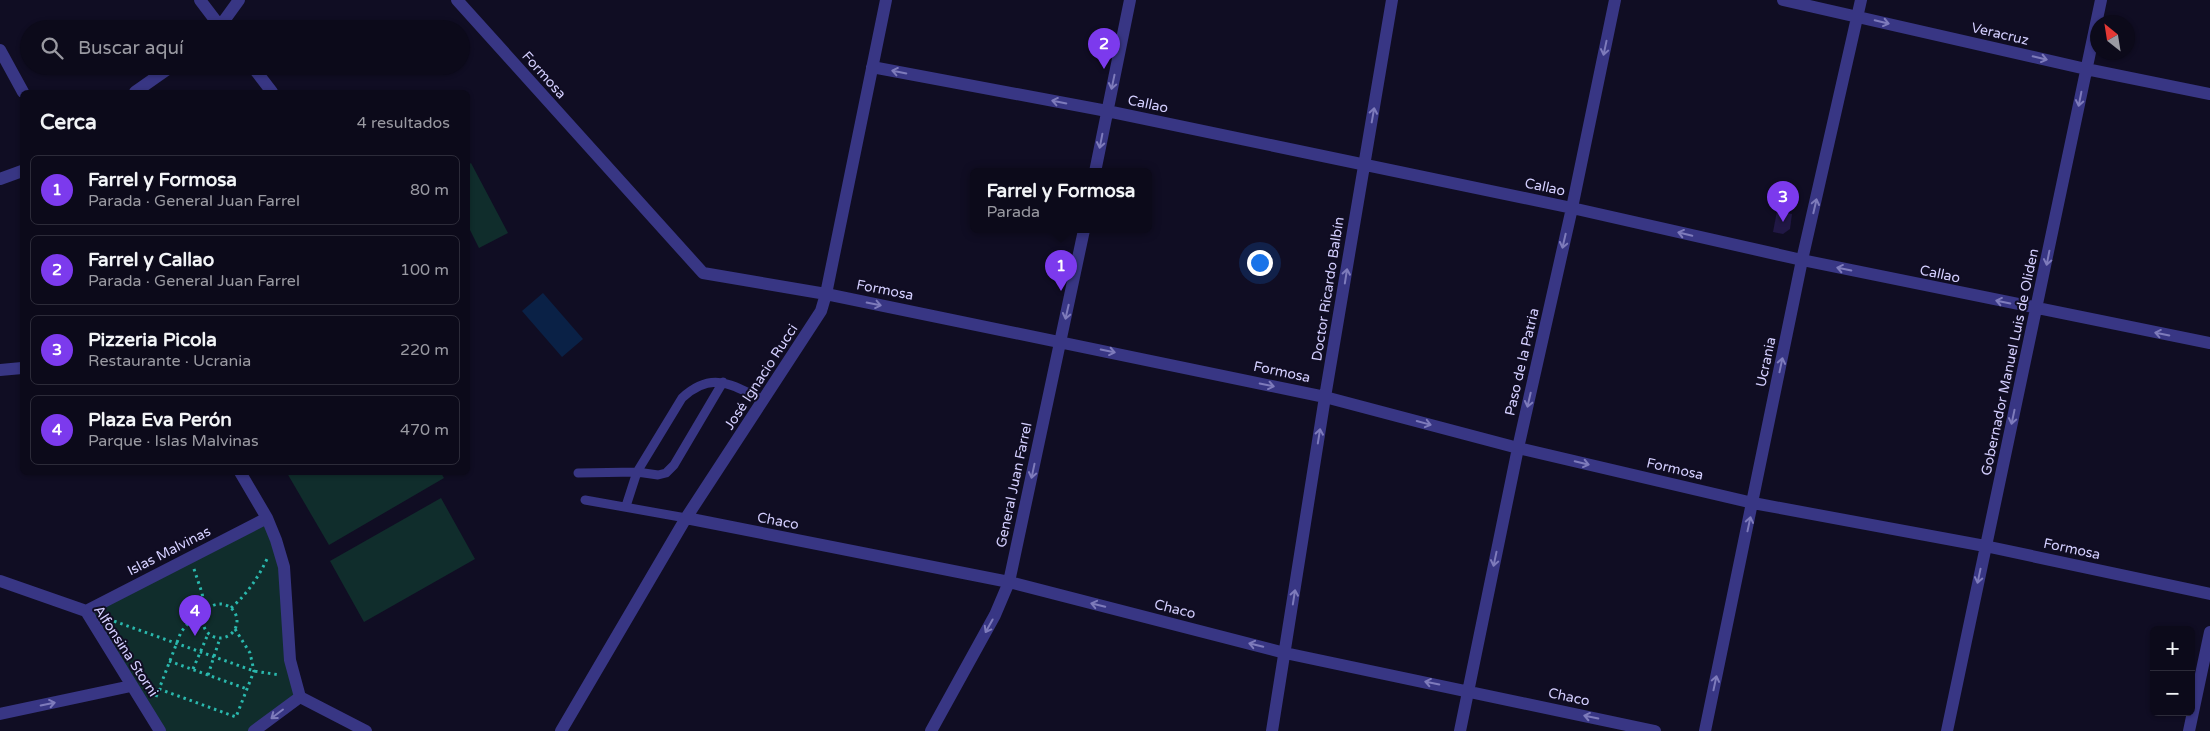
<!DOCTYPE html>
<html lang="es">
<meta charset="utf-8">
<style>
:root{--surface:#0c0a1a;--page:#1a1827;--text:#f1f3f6;--muted:#9a9aa2;--line:#2c2b39;--accent:#7c3aed}
body{margin:0;font-family:"Varela Round",sans-serif;background:var(--page);color:var(--text)}
.controls{position:absolute;right:15px;bottom:15px;display:grid;overflow:hidden;border-radius:8px;box-shadow:0 1px 4px #0004}
.controls button{width:45px;height:45px;display:grid;place-items:center;padding:0;border:0;border-bottom:1px solid var(--line);background:var(--surface);color:var(--text);font:25px sans-serif}
.compass{position:absolute;left:2090px;top:15px;width:45px;height:45px;border-radius:50%;background:var(--surface);box-shadow:0 1px 4px #0004;rotate:330deg}
.you{position:absolute;left:1259px;top:262px;width:18px;height:18px;margin:-12px;border:4px solid #fff;border-radius:50%;background:#1a73e8;box-shadow:0 0 0 8px #1a73e833}
.badge{display:grid;place-items:center;width:32px;height:32px;border-radius:50%;background:var(--accent);color:#fff;font-size:16px;font-weight:700}
.pin{position:absolute;translate:-50% -41px;filter:drop-shadow(0 1px 2px #0008)}
.pin::after{content:'';position:absolute;top:26px;width:18px;height:15px;background:inherit;clip-path:polygon(0 0,100% 0,50% 100%)}
.popup{position:absolute;left:970px;top:168px;width:182px;height:65px;box-sizing:border-box;display:grid;place-content:center;border-radius:8px;background:var(--surface);filter:drop-shadow(0 1px 4px #0005);font-size:16px;white-space:nowrap;color:var(--muted)}
.popup b{font-size:19px;color:var(--text)}
.popup::after{content:'';position:absolute;left:50%;top:100%;margin-left:-10px;border:10px solid transparent;border-top-color:var(--surface)}
.list{margin:0;padding:0;list-style:none}
h2{display:flex;justify-content:space-between;align-items:center;height:65px;margin:0;padding:0 20px;font-size:21px}
h2 small{font-size:16px;font-weight:400;color:var(--muted)}
.list li{display:grid;grid-template-columns:32px 1fr auto;gap:15px;align-items:center;box-sizing:border-box;height:70px;margin:0 10px 10px;padding:0 10px;border:1px solid var(--line);border-radius:8px}
.list b{display:block;font-size:19px;white-space:nowrap}
.list p{margin:0;font-size:16px;white-space:nowrap;color:var(--muted)}
.list em{font-size:16px;font-style:normal;color:var(--muted)}
.icon{flex:none;width:28px;height:28px;fill:none;stroke:currentColor;stroke-width:2;stroke-linecap:round;stroke-linejoin:round}
.map{position:relative;flex:none;width:2210px;height:731px;overflow:hidden}
.search{position:absolute;background:var(--surface);box-shadow:0 1px 4px #0004;left:20px;top:20px;width:450px;height:55px;display:flex;align-items:center;gap:12px;box-sizing:border-box;padding:0 18px;border-radius:28px;color:var(--muted);font-size:19px}
.panel{position:absolute;background:var(--surface);box-shadow:0 1px 4px #0004;left:20px;top:90px;width:450px;height:385px;border-radius:8px}
.map>svg:first-child{display:block}
</style>
<div class="map">
<svg width="2210" height="731" viewBox="0 0 2210 731">
<rect width="100%" height="100%" fill="#100d23"/>
<path fill="#102d2c" d="M471,163L508,233L479,248L468,226V165Z
M441,473L444,478L329,545L287,473Z
M441,498L475,559L364,622L330,561Z
M267,518L276,540L300,697L254,731H160L86,611Z"/>
<path fill="#0a2146" d="M543,293L583,339L562,357L522,311Z"/>
<path fill="#211845" d="M1777,211L1792,214L1790,229L1783,234L1773,232Z"/>
<g fill="none" stroke-linecap="round" stroke-linejoin="round">
<path stroke="#2ab8ad" stroke-width="3" stroke-dasharray="2.5 4" stroke-linecap="butt" d="M194,569L202,593L205,611
M203 621a17 17 0 1 1 34 0a17 17 0 1 1-34 0Z
M231,608C247,594 258,578 267,559
M108,619L254,671L280,675
M169,661L247,689
M193,669L208,634
M208,675L220,638
M159,689L236,717L254,671L250,653L235,629
M156,697L181,632L190,621L202,619"/>
<path stroke="#383684" stroke-width="9" d="M578,473L637,472L658,475L666,473L674,465L723,382
M585,500L686,518
M626,506L637,472L682,398C712,370 732,385 763,400"/>
<path stroke="#383684" stroke-width="12" d="M200,0L222,29
M457,0L703,273L826,294L1325,397L1518,448L1753,503L1985,546L2210,594
M1783,0L2086,69L2210,94
M218,29L239,0
M0,50L23,92
M252,66L272,92
M872,67L1107,111L1572,208L1802,260L2210,343
M135,92L172,66
M1095,172L1130,0
M0,179L22,171
M0,370L22,368
M240,472L267,518L276,540L284,567L290,660L300,697L366,731
M686,518L1009,582L1285,653L1655,731
M0,581L86,611L160,731
M86,611L267,518
M0,714L131,686
M254,731L300,697
M561,731L686,518L821,311L826,294L886,0
M931,731L995,615L1009,582L1084,230
M1272,731L1325,397L1392,0
M1460,731L1518,448L1572,208L1615,0
M1705,731L1802,260L1861,0
M1947,731L2101,0
M2189,731L2210,632"/>
</g>
<defs><path id="oneway-shaft" d="M-6 0H5M1.5-3L5.5 0L1.5 3" fill="none" stroke-width="1.6" stroke-linecap="round" stroke-linejoin="round" transform="scale(1.25)"/></defs>
<g stroke="#7e7bbb">
<use href="#oneway-shaft" transform="translate(1882 22) rotate(13)"/>
<use href="#oneway-shaft" transform="translate(1605 48) rotate(102)"/>
<use href="#oneway-shaft" transform="translate(2040 58) rotate(13)"/>
<use href="#oneway-shaft" transform="translate(899 72) rotate(-169)"/>
<use href="#oneway-shaft" transform="translate(1113 82) rotate(102)"/>
<use href="#oneway-shaft" transform="translate(2080 99) rotate(101)"/>
<use href="#oneway-shaft" transform="translate(1059 102) rotate(-169)"/>
<use href="#oneway-shaft" transform="translate(1373 115) rotate(-80)"/>
<use href="#oneway-shaft" transform="translate(1101 141) rotate(101)"/>
<use href="#oneway-shaft" transform="translate(1815 206) rotate(-77)"/>
<use href="#oneway-shaft" transform="translate(1685 234) rotate(-167)"/>
<use href="#oneway-shaft" transform="translate(1564 241) rotate(103)"/>
<use href="#oneway-shaft" transform="translate(2048 258) rotate(101)"/>
<use href="#oneway-shaft" transform="translate(1844 269) rotate(-168)"/>
<use href="#oneway-shaft" transform="translate(1346 276) rotate(-81)"/>
<use href="#oneway-shaft" transform="translate(2003 302) rotate(-168)"/>
<use href="#oneway-shaft" transform="translate(874 304) rotate(11)"/>
<use href="#oneway-shaft" transform="translate(1067 312) rotate(103)"/>
<use href="#oneway-shaft" transform="translate(2162 334) rotate(-169)"/>
<use href="#oneway-shaft" transform="translate(1108 351) rotate(12)"/>
<use href="#oneway-shaft" transform="translate(1781 365) rotate(-78)"/>
<use href="#oneway-shaft" transform="translate(1267 385) rotate(12)"/>
<use href="#oneway-shaft" transform="translate(1529 400) rotate(103)"/>
<use href="#oneway-shaft" transform="translate(2013 417) rotate(102)"/>
<use href="#oneway-shaft" transform="translate(1424 423) rotate(15)"/>
<use href="#oneway-shaft" transform="translate(1319 436) rotate(-81)"/>
<use href="#oneway-shaft" transform="translate(1582 463) rotate(13)"/>
<use href="#oneway-shaft" transform="translate(1033 471) rotate(102)"/>
<use href="#oneway-shaft" transform="translate(1749 524) rotate(-78)"/>
<use href="#oneway-shaft" transform="translate(1495 559) rotate(102)"/>
<use href="#oneway-shaft" transform="translate(1979 576) rotate(102)"/>
<use href="#oneway-shaft" transform="translate(1294 597) rotate(-81)"/>
<use href="#oneway-shaft" transform="translate(1098 605) rotate(-166)"/>
<use href="#oneway-shaft" transform="translate(989 626) rotate(119)"/>
<use href="#oneway-shaft" transform="translate(1256 645) rotate(-166)"/>
<use href="#oneway-shaft" transform="translate(1432 683) rotate(-168)"/>
<use href="#oneway-shaft" transform="translate(1715 683) rotate(-78)"/>
<use href="#oneway-shaft" transform="translate(48 704) rotate(-12)"/>
<use href="#oneway-shaft" transform="translate(277 714) rotate(143)"/>
<use href="#oneway-shaft" transform="translate(1591 717) rotate(-168)"/>
</g>
<g text-anchor="middle" dominant-baseline="central" stroke-width="4" stroke-linejoin="round" paint-order="stroke">
<g font-size="14" fill="#d4cfff" stroke="#100d23">
<text transform="translate(2000 34) rotate(13)">Veracruz</text>
<text transform="translate(544 75) rotate(48)">Formosa</text>
<text transform="translate(1148 104) rotate(12)">Callao</text>
<text transform="translate(1545 187) rotate(12)">Callao</text>
<text transform="translate(1940 274) rotate(12)">Callao</text>
<text transform="translate(1328 289) rotate(-81)">Doctor Ricardo Balbín</text>
<text transform="translate(885 290) rotate(11)">Formosa</text>
<text transform="translate(1522 362) rotate(-77)">Paso de la Patria</text>
<text transform="translate(1766 362) rotate(-78)">Ucrania</text>
<text transform="translate(2010 362) rotate(-78)">Gobernador Manuel Luis de Oliden</text>
<text transform="translate(1282 372) rotate(12)">Formosa</text>
<text transform="translate(761 377) rotate(-57)">José Ignacio Rucci</text>
<text transform="translate(1675 469) rotate(13)">Formosa</text>
<text transform="translate(1014 485) rotate(-78)">General Juan Farrel</text>
<text transform="translate(778 521) rotate(11)">Chaco</text>
<text transform="translate(2072 549) rotate(12)">Formosa</text>
<text transform="translate(169 551) rotate(-27)">Islas Malvinas</text>
<text transform="translate(1175 609) rotate(14)">Chaco</text>
<text transform="translate(126 651) rotate(57)">Alfonsina Storni</text>
<text transform="translate(1569 697) rotate(12)">Chaco</text>
</g>
</g>
</svg>
<div class="controls">
<button>+</button>
<button>−</button>
</div>
<svg class="compass" viewBox="-18 -18 36 36"><path d="M0-13l5 13h-10z" fill="#e53935"/><path d="M0 13l5-13h-10z" fill="#9a9aa2"/></svg>
<div class="you"></div>
<div class="pin badge" style="left:1061px;top:291px">1</div>
<div class="popup"><b>Farrel y Formosa</b>Parada</div>
<div class="pin badge" style="left:1104px;top:69px">2</div>
<div class="pin badge" style="left:1783px;top:222px">3</div>
<div class="pin badge" style="left:195px;top:636px">4</div>
<div class="search"><svg class="icon" aria-label="search" viewBox="0 0 24 24"><circle cx="10" cy="10" r="6"/><path d="M15 15l6 6"/></svg>Buscar aquí</div>
<section class="panel">
<h2>Cerca<small>4 resultados</small></h2>
<ul class="list">
<li><span class="badge">1</span><div><b>Farrel y Formosa</b><p>Parada · General Juan Farrel</p></div><em>80 m</em></li>
<li><span class="badge">2</span><div><b>Farrel y Callao</b><p>Parada · General Juan Farrel</p></div><em>100 m</em></li>
<li><span class="badge">3</span><div><b>Pizzeria Picola</b><p>Restaurante · Ucrania</p></div><em>220 m</em></li>
<li><span class="badge">4</span><div><b>Plaza Eva Perón</b><p>Parque · Islas Malvinas</p></div><em>470 m</em></li>
</ul>
</section>
</div>
